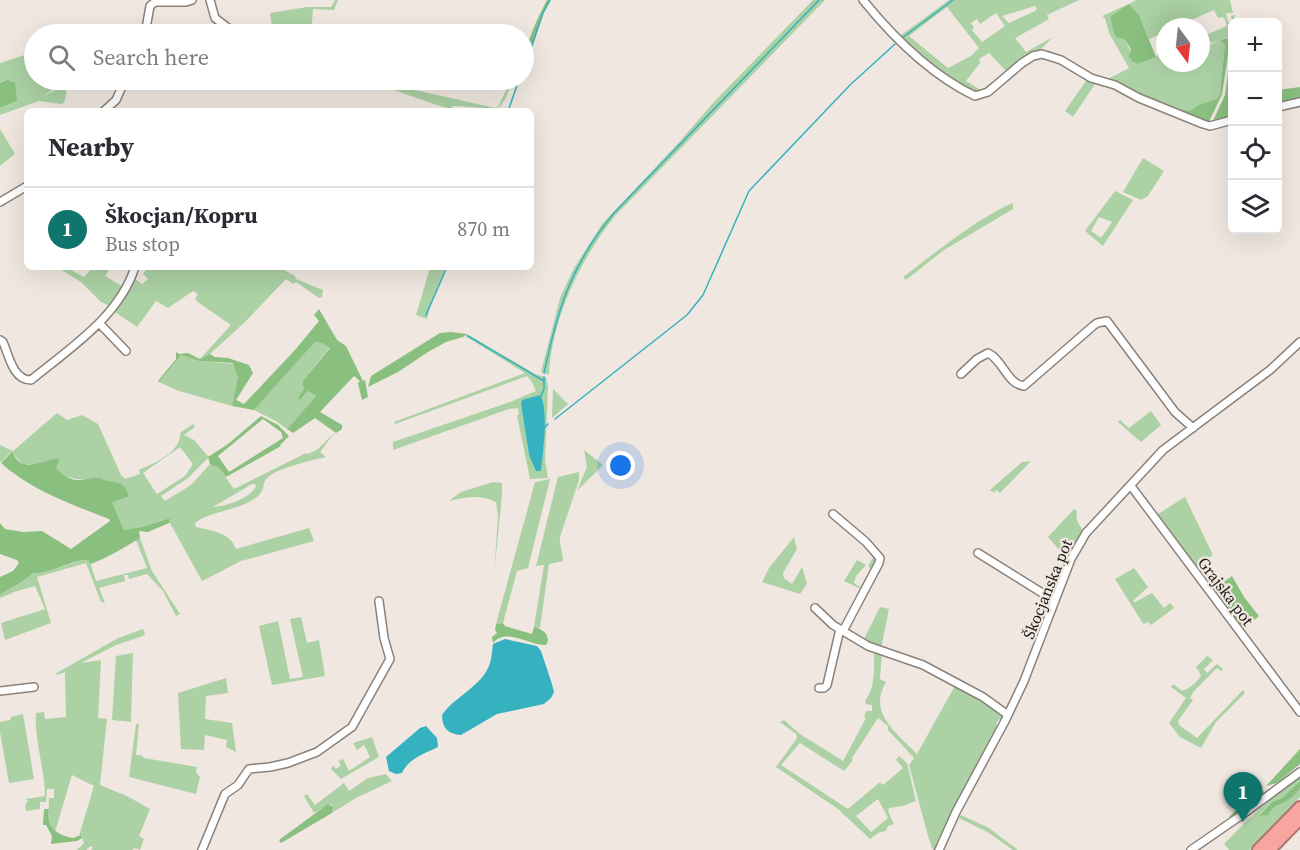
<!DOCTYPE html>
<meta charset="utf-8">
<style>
:root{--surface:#fff;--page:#f2f2f3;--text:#2b2b33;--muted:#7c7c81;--line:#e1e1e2;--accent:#0f766e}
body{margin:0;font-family:"Source Serif 4",serif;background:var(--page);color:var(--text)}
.controls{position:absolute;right:18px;top:18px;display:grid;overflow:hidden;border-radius:9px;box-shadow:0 6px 24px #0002}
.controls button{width:54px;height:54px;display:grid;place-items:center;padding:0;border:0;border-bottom:2px solid var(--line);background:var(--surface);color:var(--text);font:30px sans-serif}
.compass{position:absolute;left:1156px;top:18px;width:54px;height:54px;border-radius:50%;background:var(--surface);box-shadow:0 6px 24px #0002;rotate:165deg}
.you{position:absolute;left:621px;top:466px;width:21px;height:21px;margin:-15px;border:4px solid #fff;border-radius:50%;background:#1a73e8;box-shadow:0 0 0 9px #1a73e833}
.badge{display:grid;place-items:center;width:39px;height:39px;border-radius:50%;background:var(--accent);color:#fff;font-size:20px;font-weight:700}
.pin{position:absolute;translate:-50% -50px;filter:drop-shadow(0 2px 3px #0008)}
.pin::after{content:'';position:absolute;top:32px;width:21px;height:18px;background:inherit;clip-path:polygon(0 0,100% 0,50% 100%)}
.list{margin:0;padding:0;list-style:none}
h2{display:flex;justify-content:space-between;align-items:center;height:78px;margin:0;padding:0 24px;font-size:26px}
h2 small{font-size:20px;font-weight:400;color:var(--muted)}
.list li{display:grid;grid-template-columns:39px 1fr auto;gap:18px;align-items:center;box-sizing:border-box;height:84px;padding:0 24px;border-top:2px solid var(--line)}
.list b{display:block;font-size:22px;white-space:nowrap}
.list p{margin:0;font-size:20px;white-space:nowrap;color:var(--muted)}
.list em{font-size:20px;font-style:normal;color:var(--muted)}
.icon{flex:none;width:33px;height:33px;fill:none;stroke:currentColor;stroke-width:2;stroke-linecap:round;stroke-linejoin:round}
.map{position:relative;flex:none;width:1300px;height:850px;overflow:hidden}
.search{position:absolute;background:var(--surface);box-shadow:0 6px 24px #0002;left:24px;top:24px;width:510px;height:66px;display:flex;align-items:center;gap:15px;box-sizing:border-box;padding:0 21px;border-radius:33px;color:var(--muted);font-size:22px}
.panel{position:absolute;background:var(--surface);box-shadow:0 6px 24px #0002;left:24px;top:108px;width:510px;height:162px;border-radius:9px}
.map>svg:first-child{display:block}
</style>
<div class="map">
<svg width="1300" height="850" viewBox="0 0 1300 850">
<rect width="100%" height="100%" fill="#f0e8e0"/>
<path fill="#acd1a5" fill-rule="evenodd" d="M335,0H338L334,10L313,9L311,34L273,33L270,13L307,7H331Z
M813,0H825L615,216C580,260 552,318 549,375L541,372L560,298L574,268L602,224L681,140L713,103Z
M949,0H1079L1047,15L1049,19L1015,38L1026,52L1053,37L1039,51L1007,72L989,53L979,59L980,63L966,81L981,90L1004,73V76L982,93C958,91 917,54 897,38ZM1035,6L1037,9L1035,11L1009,23L1002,16ZM947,7L979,48L971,56L948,68L909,36ZM996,13L1005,26L982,42L972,30L974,28L971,23L977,19L980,24Z
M1136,0H1230L1233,13H1226L1228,22L1232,21L1231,16L1235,15L1230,37L1209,43L1210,45L1222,41L1225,45L1220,94L1217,99L1198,105L1190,111L1180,112L1104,81L1129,68L1109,33L1105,18L1102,16L1124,6L1118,14L1113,15V30L1124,39L1138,64L1165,52V63H1201V37L1227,26L1224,17L1218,18L1214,10L1175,27H1165V32L1149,39L1139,15L1129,4Z
M34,52V80H71L68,87L65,83L56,85L55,88L44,96L61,87L65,88V91H67L64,103L61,104L39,101L0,115V108L17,101L6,80L0,83V63Z
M1088,78L1097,81L1073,117L1065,111Z
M511,80H513C508,90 506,104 496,109L458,106H453L451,109L434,104L388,88L387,91L384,88V83L495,108L498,107Z
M0,129L15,154L0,166Z
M1143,158L1164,171L1148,196L1141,200L1123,192Z
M1115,191L1133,200L1103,246L1085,231ZM1099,217L1112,222L1101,238L1091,231Z
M1013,203V209L944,250L906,280L903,277C934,254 977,218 1013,203Z
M57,267H66L84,277L93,267H111L105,276L125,288L112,307L101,302L81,282Z
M148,267H279L295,276L296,279L323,290L322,297L319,298L296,282L293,284L286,279L246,321L210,354L200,359L231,325L199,303L195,299L198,294L193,291L168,308L156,301L137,327L112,310L134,278L142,284L148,279L143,274Z
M425,267H446L431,303L427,319L416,315L429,271Z
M467,334L535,374L546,377L548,387L545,460L548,478L530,479L517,415L519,414L518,408L509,409L393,450V442L510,402L536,391L532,382L527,376L395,424L394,422L525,373L465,336ZM542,399L544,443L541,471L529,455L521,404Z
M315,342H322L330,347L302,382L304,389L300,400L308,391L316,396L287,429L276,421L254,410Z
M181,355L199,361L235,364L238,377L232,406L179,391L159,382Z
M553,389L568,404L552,418Z
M1151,411L1161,425L1141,442L1118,422L1120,420L1129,428Z
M57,413L67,420L82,415L98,424L121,475L125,479L140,474L139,470C152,464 173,456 179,441C180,438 180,435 181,432L193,424L195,427L184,435L194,440L209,457L188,478L161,496L165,501L191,485L210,464L219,468L234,489L306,453L308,454L318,449L334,433L320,452L326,457C312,460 274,469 266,479C264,482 264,484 263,488C261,496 254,499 247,503C231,511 209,512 195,523L196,527C212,531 230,532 236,549L309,528L314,541L241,561L202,581L170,523H169L170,518L146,526L124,530L112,502L106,481C83,477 77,485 55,469L56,465L46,461L36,465L23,464L11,452L1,462H0V445L13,451ZM180,447L193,464L185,476L157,494L143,473ZM252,484H255L256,486C250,499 226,506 213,507Z
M584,450L603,465L577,491L587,467Z
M1031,461L1000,493L996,490L994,493L990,490L1022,462Z
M579,472V480L560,537C559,545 563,552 563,561L549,564L540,628L534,627L544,565L536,566L558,477Z
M550,479L528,568L517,571L503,623L496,624L535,482Z
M493,482L502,483V495L494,575L498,516L496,502C481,494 465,497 449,501L461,492Z
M1185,497L1213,555L1194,568L1155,516Z
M1074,509L1077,511C1075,520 1079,524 1084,532L1069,557L1063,554L1048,537Z
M794,537L797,549L783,573L784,578L792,584L802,567L807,584L800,594L762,582L769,568Z
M140,538L152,571L180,614L176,616L163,591L147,574L129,579L128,575H124L125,581L99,588L105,603L101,602L86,563L37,577L51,623L5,640L1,623L45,609L35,586L14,592L1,598V594C12,587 24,582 33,573C53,574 69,561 88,560L90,562L96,581L147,568L136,540Z
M876,553L878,558L863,590L844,581L857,560L866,565L856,576L854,583L860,587L871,569L868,566Z
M1134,568L1148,587L1133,601L1135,602L1152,593L1164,608L1170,603L1174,608L1151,625L1148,622L1144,624L1142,622L1115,579Z
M880,607L889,609L881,649L863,641Z
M301,617L307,643L319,640L325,676L272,685L259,626L278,621L290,679L303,677L290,619Z
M143,629L145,634L143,636L116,645L81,663L101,660L98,718L107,719L100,785L127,796L150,809L139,836L144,839L140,850L135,848L132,850H91L93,848L91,846L86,850H77L84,843L81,835L79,836L94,786L72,775L55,832C46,821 49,811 49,798H54V789H47L46,802H40V809L26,811L25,805L28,801L26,799L45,796C45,769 34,740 36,713L44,712L45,719L66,717L65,672L58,675L55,674L118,638Z
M874,650L882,652L880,679L886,682C883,688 880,694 880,700C879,722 903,739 917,754L956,684L982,698L1005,716L1003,722L999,719L996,724L1000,727L936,850H933L928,836L909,765L914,758L888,730V726L878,718L852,758L853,760L844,771L800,743L781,765L848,809L880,782L883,785L903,768L896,760L899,756L907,763L916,801L903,806L889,808L888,811L894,824L888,826L886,831L878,833L870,839L838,809L776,767L797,738L796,734L780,722L784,720L800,734L843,761L866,718L864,717L866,711H872V705L866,704L865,701C876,686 874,667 874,650ZM878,799L888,818L871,832L856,816Z
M133,653L131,722L112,720L116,656Z
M1207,656L1213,660L1204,669L1207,673L1217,664L1223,669L1221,671L1217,668L1194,691L1190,698L1193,700L1178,721L1179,725L1197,738L1243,690L1245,693L1216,722L1201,748L1180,737L1169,723L1186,698L1171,687L1173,684L1182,691C1190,688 1198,682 1201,675L1196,667Z
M226,678L228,693L206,696L205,719L232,723L236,752L226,747L227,740L205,735L204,750L181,749L178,693Z
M23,714L34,779L9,783L0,732V722L10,720L11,717Z
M136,724H139L136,755H141L144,758L197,767L196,772L200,777L196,794L129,777Z
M372,737L379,757L341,779L331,769L333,765L336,769L341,765L338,761L343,759L349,771L370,757L364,745L357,750L353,743Z
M386,774L392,781L356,798L332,813L333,807L330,804L314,813L304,796L307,794L315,805L344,783L349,791L368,778Z
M1300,776V781L1282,798L1272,802L1259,815L1263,816C1274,805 1289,801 1300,789V797L1250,850H1229L1224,844C1248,819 1273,796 1300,776Z
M961,815L989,828L1018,850H1013L989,833L959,818Z"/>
<path fill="#89bf7f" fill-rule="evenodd" d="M547,0H551L544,12L524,72C523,48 536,21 547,0Z
M1129,4L1139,15L1156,57L1138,64L1133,62L1129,57L1131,49L1124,39L1116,37C1113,32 1111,21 1111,16C1119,12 1123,6 1129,4Z
M1232,29L1222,94L1208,124L1180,112L1184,110L1190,111L1198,105L1217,99L1220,94L1225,45L1222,41L1208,44L1228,38Z
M1232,57V118L1212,123L1225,95L1230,58Z
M7,80L15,83L17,101L0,108V83Z
M1300,87V101L1278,105V90Z
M319,309L337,340L346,346L363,381L365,380L368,397L362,400L358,383L360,381L354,376L320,412L342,425V429L336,433L315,418L293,433L287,429L316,396L308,391L300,400L298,398L304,389L302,382L330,348L322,343L315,342L254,410L232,406L238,377L233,363L199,361L181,355L159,382L158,381L176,359V352L179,354L188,353L200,359L210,354L215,357L228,358L249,365L253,373L236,400L244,404L295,350L319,321L314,315Z
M451,332L467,334L463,337L446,342L428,352L398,372L368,387L371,376L440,333Z
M261,416L278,425L289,436L280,445L281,446L226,477L219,468L210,464L208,457L228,444ZM263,419L281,432L283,438L229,472L218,456Z
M12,452C23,475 41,460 60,458L56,469C62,473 68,479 76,480C84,481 92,477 100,478C103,479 105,481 108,481C121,483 124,483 129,496L112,502L124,530L146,526L170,518L169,523L148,532L139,531L140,538C124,548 108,557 91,564L88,560C68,560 54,574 33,573C24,582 12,587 1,594L0,599V577L13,571L19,563L17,560L0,554V523L5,529L23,532L42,531L71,549L110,521L109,519C71,504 32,491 1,463Z
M1232,576L1244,597L1259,616L1241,631L1223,603L1233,596L1230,590L1216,593L1211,591Z
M503,623L505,626L532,634L534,627C542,629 548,633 548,641L546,645C529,646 507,627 493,643L492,637L497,633L495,630L496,624Z
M1300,749V764L1277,783L1266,786Z
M1300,781V789C1296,793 1293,797 1288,800C1279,806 1273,805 1268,815L1259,816L1272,802L1282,798Z
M1258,787L1264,792L1263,794L1233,819L1229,817Z
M328,804L333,807L332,813L281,843L279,840Z
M44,809H49C46,827 56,835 73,838L81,835L82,838L77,841L51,844L52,836L46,825H43Z"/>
<path fill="#35b1c0" d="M540,395C549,408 543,454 541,471H536L529,455L521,404L522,400Z
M505,639L537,646L541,651L552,684L554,692L551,698L544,704L497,714L461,735C448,734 442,728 442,715C455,696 483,686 490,663C492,657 492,650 493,644Z
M426,726L437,738L438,747C424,754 409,758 402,773L396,774L389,771L386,757L420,728Z"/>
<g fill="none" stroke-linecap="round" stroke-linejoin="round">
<path stroke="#35b1c0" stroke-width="1.5" d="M902,38L953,0
M524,68L543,13L550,0
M508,111L519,80
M426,315L447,267
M468,336L544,381
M544,373C558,308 571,265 614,213L819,0
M541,396L544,389V377
M555,419L687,315L703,295L749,191L850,85L895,44
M544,428L548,424"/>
<g stroke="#8a827b" stroke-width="10">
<path id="minor" d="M210,0L215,18L232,31L269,32
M863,0C893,37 931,75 975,96L988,92L1022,63L1033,56L1042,54L1061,60L1091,78L1115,85L1139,98L1203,124L1210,126L1232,120
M145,34L150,6L155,2H186L192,0
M1278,107L1300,102
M104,111L116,100L125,80
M0,202L27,186
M100,324L126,351
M0,340L3,342C9,356 13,380 31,380C70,348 119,317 135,267
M961,374L977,359L988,353C1003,360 1007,384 1024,386L1093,326L1097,323L1107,321L1175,412L1193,428
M1131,486L1300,712
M833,514L866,542L880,558L879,563L843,631
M978,553L1055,601
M815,608L833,625L868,646L923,665L983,697L1008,715
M819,688H824L827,685L840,629
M0,691L34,687
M202,850L225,794L238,785L249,769L270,767L288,763L317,752L352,727L390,659L384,638L379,601
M939,850L956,812L1005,721L1024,681L1071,559L1086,533L1163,450L1270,370L1300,342
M1191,850L1246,812L1300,772"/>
</g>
<g stroke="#ab746f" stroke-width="14">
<path id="highway" d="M1258,850L1300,807
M1270,850L1300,819"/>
</g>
<use href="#minor" stroke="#fff" stroke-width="7"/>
<use href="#highway" stroke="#f7a59e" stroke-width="10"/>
</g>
<g text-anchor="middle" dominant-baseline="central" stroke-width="4.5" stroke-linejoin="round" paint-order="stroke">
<g font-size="16" fill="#1d1a17" stroke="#f0e8e0">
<text transform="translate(1047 589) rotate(-68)">Škocjanska pot</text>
<text transform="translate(1226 591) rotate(53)">Grajska pot</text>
</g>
</g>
</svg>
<div class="controls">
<button>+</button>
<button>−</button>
<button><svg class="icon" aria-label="locate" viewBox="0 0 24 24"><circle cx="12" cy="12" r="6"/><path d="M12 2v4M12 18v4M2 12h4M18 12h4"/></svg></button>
<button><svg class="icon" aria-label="layers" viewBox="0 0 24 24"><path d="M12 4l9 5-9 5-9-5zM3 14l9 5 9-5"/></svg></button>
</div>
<svg class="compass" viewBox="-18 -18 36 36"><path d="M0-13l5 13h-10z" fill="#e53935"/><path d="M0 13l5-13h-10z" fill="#7c7c81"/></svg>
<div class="you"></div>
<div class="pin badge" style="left:1243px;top:822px">1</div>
<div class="search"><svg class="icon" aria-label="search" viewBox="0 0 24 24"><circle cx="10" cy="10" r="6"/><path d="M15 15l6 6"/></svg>Search here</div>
<section class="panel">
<h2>Nearby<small></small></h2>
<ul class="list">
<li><span class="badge">1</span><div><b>Škocjan/Kopru</b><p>Bus stop</p></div><em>870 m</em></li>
</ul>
</section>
</div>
